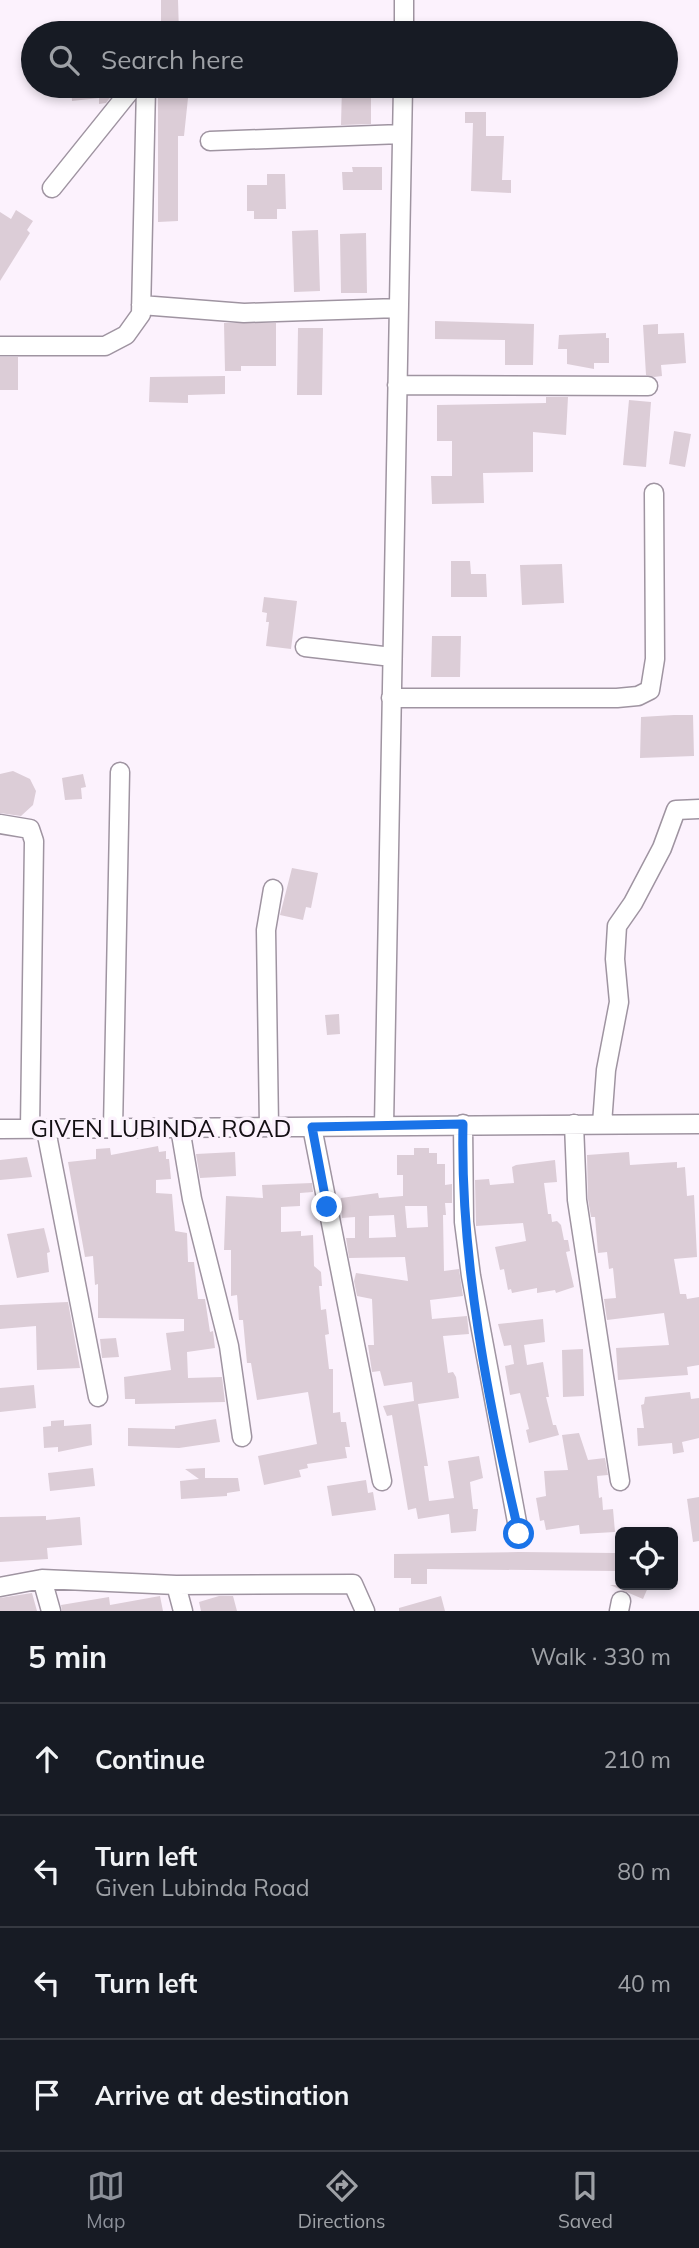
<!DOCTYPE html>
<meta charset="utf-8">
<style>
:root{--surface:#171b24;--page:#20242c;--text:#f1f3f6;--muted:#9ea1a6;--line:#363941;--accent:#8c9099}
body{margin:0;font-family:Mulish,sans-serif;background:var(--page);color:var(--text)}
.controls{position:absolute;right:21px;bottom:21px;display:grid;overflow:hidden;border-radius:10px;box-shadow:0 4px 10px #0003}
.controls button{width:63px;height:63px;display:grid;place-items:center;padding:0;border:0;border-bottom:2px solid var(--line);background:var(--surface);color:var(--text);font:35px sans-serif}
.stop{position:absolute;width:21px;height:21px;margin:-16px;border:5px solid #1a73e8;border-radius:50%;background:#fff}
.stop.end{background:#1a73e8;border-color:#fff;box-shadow:0 2px 7px #0008}
.list{margin:0;padding:0;list-style:none}
h2{display:flex;justify-content:space-between;align-items:center;height:91px;margin:0;padding:0 28px;font-size:30px}
h2 small{font-size:23px;font-weight:400;color:var(--muted)}
.list li{display:grid;grid-template-columns:46px 1fr auto;gap:21px;align-items:center;box-sizing:border-box;height:112px;padding:0 28px;border-top:2px solid var(--line)}
.list b{display:block;font-size:26px;white-space:nowrap}
.list p{margin:0;font-size:23px;white-space:nowrap;color:var(--muted)}
.list em{font-size:23px;font-style:normal;color:var(--muted)}
.icon{flex:none;width:38px;height:38px;fill:none;stroke:currentColor;stroke-width:2;stroke-linecap:round;stroke-linejoin:round}
.map{position:relative;flex:none;width:699px;height:1611px;overflow:hidden}
.search{position:absolute;background:var(--surface);box-shadow:0 4px 10px #0003;left:21px;right:21px;top:21px;height:77px;display:flex;align-items:center;gap:18px;box-sizing:border-box;padding:0 24px;border-radius:38px;color:var(--muted);font-size:26px}
.sheet{height:539px;background:var(--surface)}
nav{display:flex;justify-content:space-around;align-items:center;box-sizing:border-box;height:98px;border-top:2px solid var(--line);background:var(--surface);font-size:19px;color:var(--muted)}
nav a{display:grid;justify-items:center;gap:4px}
nav .on{color:var(--accent)}
.map>svg:first-child{display:block}
</style>
<div class="map">
<svg width="699" height="1611" viewBox="0 0 699 1611">
<rect width="100%" height="100%" fill="#fcf2fd"/>
<path fill="#dccdd7" fill-rule="evenodd" d="M161,0H178L179,33H161Z
M71,86H112V95L106,103L99,104V98L72,101Z
M158,86H184V98H188L184,136H178V221L158,222Z
M342,86H371V124L341,125Z
M465,112H486V136H504L502,180H511V193L471,191L473,123H465Z
M352,167H382V190H343L342,172H353Z
M267,174H285L286,209H277V219H254V211H247V185H267Z
M16,210L33,221L27,230L30,233L0,281V212L11,219Z
M318,230L320,291L294,292L292,231Z
M366,233L367,293H341L340,234Z
M435,321L534,324L533,365H505V340L435,339Z
M224,323H276V366H241V371H225Z
M658,324V334L684,333L686,363L661,365L662,376L654,377L646,375L643,325Z
M298,328H323L322,395H297Z
M606,333V338H609V363H594V369L567,364V349H558L559,335Z
M0,357H18V390H0Z
M225,376V394L188,395V403L149,402L150,377Z
M546,397H568L566,435L533,432V472L483,473L484,503L432,504L431,476H452V441H437V405L546,403Z
M629,400L651,402L646,467L623,465Z
M674,431L691,434L685,467L669,464Z
M451,561H470L471,574H486L487,597H451Z
M562,564L564,603L522,605L520,565Z
M264,597L297,601L291,649L266,646L269,622H266L267,613L262,612Z
M432,636H461L460,677H431Z
M674,715H693L694,756L640,758L641,717Z
M13,771L30,779L36,791L33,805L21,816L0,813V774Z
M83,774L86,787L81,788L82,799L65,800L62,778Z
M292,868L318,873L311,908L306,907L303,920L280,915Z
M339,1014L340,1034L327,1035L325,1015Z
M158,1146L159,1152L166,1151V1159H169L171,1179L156,1180V1193L172,1194L175,1231L187,1233L188,1262H194L198,1299H205L210,1332L213,1331L215,1348L187,1352L188,1378L222,1377L225,1402L135,1404V1399H125L124,1377L171,1370L166,1333L184,1331V1319L98,1318V1284L95,1285L93,1256L85,1257L68,1162L96,1159V1149L110,1148L111,1155Z
M414,1148H429V1153H437V1164H445V1185L452,1184V1203H445L446,1215H443L444,1271L459,1269L463,1296L430,1300L432,1319L467,1316L469,1334L443,1336L448,1373L453,1372L456,1377L459,1398L418,1404L428,1466H424L429,1501L454,1498L448,1461L479,1456L483,1478L470,1482L473,1509H478L476,1531L451,1533L449,1514L418,1519L416,1508L408,1510L392,1415L387,1416L383,1406L414,1401L412,1382L384,1386L380,1371L372,1372L368,1345H374L372,1299L357,1296L354,1281L356,1273L408,1281L405,1257L349,1258L346,1238H355V1217L342,1218L341,1198L378,1193L379,1198L403,1196V1175H397V1155H414ZM405,1206H427L428,1227L407,1228ZM394,1215L396,1237L369,1238V1216Z
M235,1152L236,1176L200,1178L196,1154Z
M629,1152L630,1165L677,1162V1168L685,1167L687,1196L694,1195L697,1257L674,1259L680,1294H686L687,1299L699,1297V1365L687,1367L688,1375L618,1380L616,1348L669,1345L664,1313L607,1320L604,1299L616,1298L613,1268L609,1269L607,1252L598,1253L595,1217H591L588,1199L587,1155Z
M27,1157L32,1177L0,1180V1160Z
M555,1160L557,1182L544,1183L548,1214H551L552,1222L557,1221L561,1225L564,1240H568L570,1251L566,1252L574,1287L556,1293L555,1290L537,1293V1288L512,1293L511,1289L508,1290L504,1269L500,1270L495,1247L526,1241L523,1223L476,1226L475,1180L489,1179L490,1185L514,1183L512,1167L516,1165Z
M312,1183L313,1192L300,1193V1206L281,1207V1232L301,1231V1236L313,1235L314,1266L321,1272L322,1286H319L321,1310L326,1309L329,1334L325,1335L329,1369H333V1413L340,1412L341,1422H346L350,1447H345L347,1458L307,1464L308,1468L299,1470L301,1477L264,1485L258,1456L317,1444L308,1392L257,1400L251,1363H247L243,1320H239L237,1295L231,1296V1250H224L226,1196L263,1198L262,1185Z
M44,1228L50,1252L47,1253L49,1272L17,1278L7,1234Z
M68,1302L80,1368L37,1370L36,1326L0,1329V1305Z
M543,1319L545,1342L524,1345L527,1365L543,1362L549,1397H546L553,1425H556L559,1435L529,1443L526,1430L529,1429L520,1393L510,1395L505,1366L514,1364L511,1345L504,1346L498,1324Z
M116,1338L119,1357L102,1358L100,1339Z
M583,1349L584,1396L563,1397L562,1350Z
M34,1385L36,1408L0,1412V1388Z
M690,1392L691,1399L699,1398V1438L682,1442L684,1452L673,1454L672,1443L638,1446L637,1428H644L641,1405L644,1404L645,1397Z
M216,1419L220,1442L179,1448L128,1446V1428L175,1429V1426Z
M64,1420V1426L91,1424L92,1445L58,1452V1447L44,1448L43,1427L51,1426V1421Z
M579,1433L588,1460L605,1458L608,1475L597,1476L599,1498L602,1497L603,1510L613,1509L615,1532L580,1534L579,1525L546,1530L544,1520L540,1521L536,1498L546,1496L544,1471L568,1470L562,1435Z
M93,1468L95,1486L50,1491L48,1473Z
M205,1468V1478H238L240,1491L227,1493V1496L181,1499L180,1481L199,1479L185,1469Z
M366,1480L368,1493L373,1492L376,1510L332,1516L327,1486Z
M699,1497V1541L693,1542L687,1499Z
M46,1516V1520L80,1517L82,1545L47,1548L48,1559L0,1562V1517Z
M519,1552L615,1553V1571L427,1569V1584H411V1578H394V1554Z
M610,1585H649L643,1599Z
M32,1593L37,1611H0V1598Z
M160,1596L163,1611H62L61,1605L109,1597L110,1605Z
M219,1596H233L237,1611H201L199,1602Z
M441,1596L445,1611H399V1608Z"/>
<g fill="none" stroke-linecap="round" stroke-linejoin="round">
<g stroke="#9f94a1" stroke-width="21">
<path id="minor" d="M404,33V0
M210,141L402,134
M52,188L134,86
M141,305L244,313L399,308
M0,346H105L126,335L141,314L146,86
M397,385L648,386
M305,647L392,657
M391,698H617L638,696L650,690L655,659L654,493
M0,824L30,829L34,841L30,1129
M463,1124L464,1222L471,1276L519,1533
M574,1124L577,1200L620,1481
M602,1124L606,1070L619,1002L615,959L617,926L633,903L662,848L676,810L699,809
M384,1126L403,86
M269,1127L266,930L273,889
M312,1127L382,1481
M180,1128L192,1199L229,1346L242,1437
M0,1129L699,1124
M113,1129L120,772
M46,1130L98,1397
M42,1579L51,1611
M176,1585L183,1611
M0,1587L42,1579L176,1585L353,1584L365,1611
M619,1611L621,1601"/>
</g>
<use href="#minor" stroke="#fff" stroke-width="18"/>
</g>
<g fill="none" stroke-linecap="round" stroke-linejoin="round">
<path stroke="#1a73e8" stroke-width="9" d="M327,1207L312,1127L463,1124C460,1258 488,1403 519,1534"/>
</g>
<g text-anchor="middle" dominant-baseline="central" stroke-width="7" stroke-linejoin="round" paint-order="stroke">
<g font-size="24" fill="#130f13" stroke="#fcf2fd">
<text x="161" y="1128">GIVEN LUBINDA ROAD</text>
</g>
</g>
</svg>
<div class="controls">
<button><svg class="icon" aria-label="locate" viewBox="0 0 24 24"><circle cx="12" cy="12" r="6"/><path d="M12 2v4M12 18v4M2 12h4M18 12h4"/></svg></button>
</div>
<div class="stop" style="left:519px;top:1534px"></div>
<div class="stop end" style="left:327px;top:1207px"></div>
<div class="search"><svg class="icon" aria-label="search" viewBox="0 0 24 24"><circle cx="10" cy="10" r="6"/><path d="M15 15l6 6"/></svg>Search here</div>
</div>
<section class="sheet">
<h2>5 min<small>Walk · 330 m</small></h2>
<ul class="list">
<li><svg class="icon" aria-label="ahead" viewBox="0 0 24 24"><path d="M12 20V5M6 11l6-6 6 6"/></svg><div><b>Continue</b></div><em>210 m</em></li>
<li><svg class="icon" aria-label="left" viewBox="0 0 24 24"><path d="M17 20v-9H6M10 6l-5 5 5 5"/></svg><div><b>Turn left</b><p>Given Lubinda Road</p></div><em>80 m</em></li>
<li><svg class="icon" aria-label="left" viewBox="0 0 24 24"><path d="M17 20v-9H6M10 6l-5 5 5 5"/></svg><div><b>Turn left</b></div><em>40 m</em></li>
<li><svg class="icon" aria-label="arrive" viewBox="0 0 24 24"><path d="M6 21V4h12l-3 4 3 4H6"/></svg><div><b>Arrive at destination</b></div></li>
</ul>
</section>
<nav>
<a class="on"><svg class="icon" aria-label="map" viewBox="0 0 24 24"><path d="M3 6l6-2 6 2 6-2v14l-6 2-6-2-6 2zM9 4v14M15 6v14"/></svg>Map</a>
<a><svg class="icon" aria-label="directions" viewBox="0 0 24 24"><path d="M12 3l9 9-9 9-9-9zM9 14v-3h6M13 9l2 2-2 2"/></svg>Directions</a>
<a><svg class="icon" aria-label="saved" viewBox="0 0 24 24"><path d="M7 4h10v16l-5-4-5 4z"/></svg>Saved</a>
</nav>
